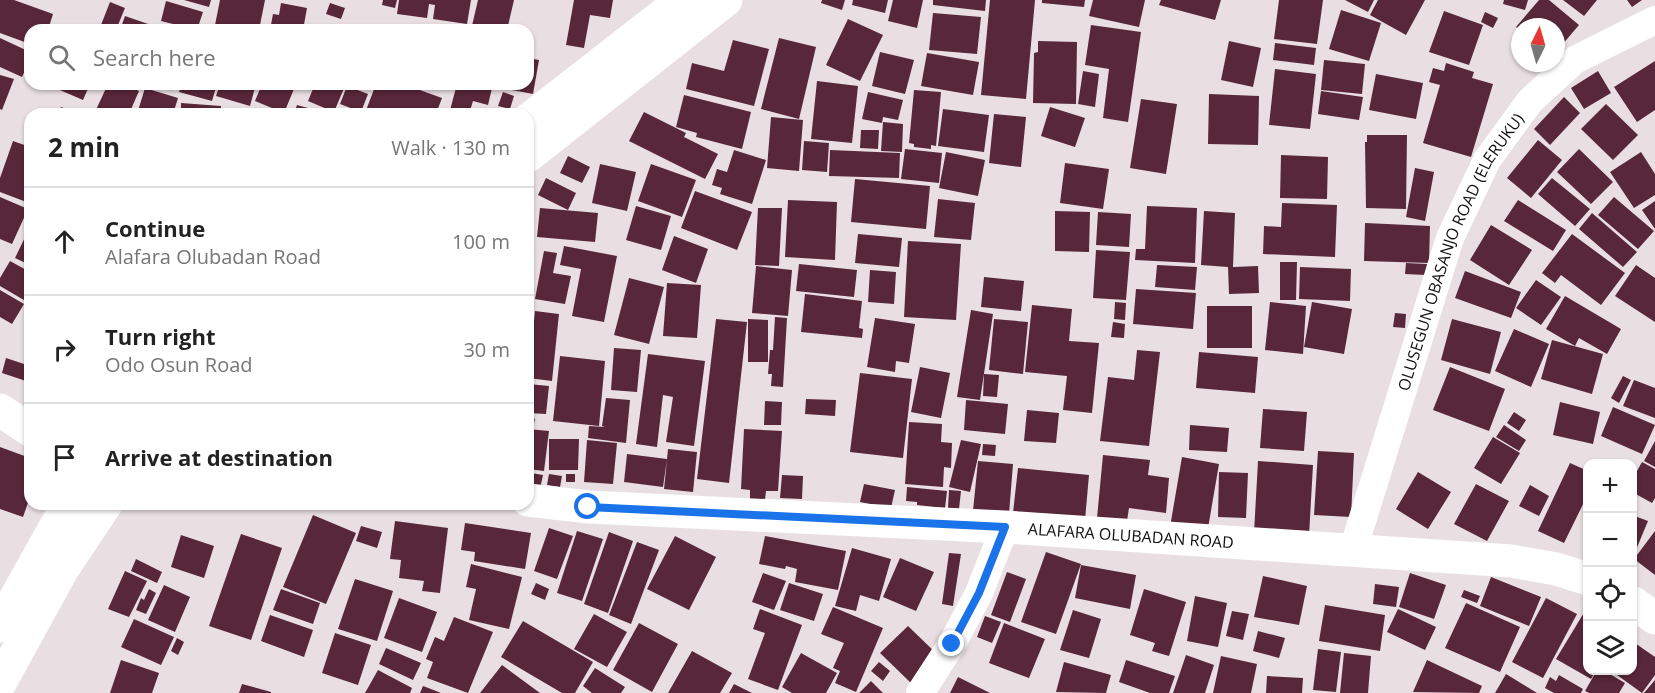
<!DOCTYPE html>
<meta charset="utf-8">
<style>
:root{--surface:#fff;--page:#f6f6f6;--text:#222;--muted:#767676;--line:#e0e0e0}
body{margin:0;font-family:"Open Sans",sans-serif;background:var(--page);color:var(--text)}
.controls{position:absolute;right:18px;bottom:18px;display:grid;overflow:hidden;border-radius:12px;box-shadow:0 2px 4px #0004}
.controls button{width:54px;height:54px;display:grid;place-items:center;padding:0;border:0;border-bottom:2px solid var(--line);background:var(--surface);color:var(--text);font:30px sans-serif}
.compass{position:absolute;left:1511px;top:18px;width:54px;height:54px;border-radius:50%;background:var(--surface);box-shadow:0 2px 4px #0004;rotate:5deg}
.stop{position:absolute;width:18px;height:18px;margin:-14px;border:4px solid #1a73e8;border-radius:50%;background:#fff}
.stop.end{background:#1a73e8;border-color:#fff;box-shadow:0 2px 6px #0008}
.list{margin:0;padding:0;list-style:none}
h2{display:flex;justify-content:space-between;align-items:center;height:78px;margin:0;padding:0 24px;font-size:26px}
h2 small{font-size:20px;font-weight:400;color:var(--muted)}
.list li{display:grid;grid-template-columns:39px 1fr auto;gap:18px;align-items:center;box-sizing:border-box;height:108px;padding:0 24px;border-top:2px solid var(--line)}
.list b{display:block;font-size:22px;white-space:nowrap}
.list p{margin:0;font-size:20px;white-space:nowrap;color:var(--muted)}
.list em{font-size:20px;font-style:normal;color:var(--muted)}
.icon{flex:none;width:33px;height:33px;fill:none;stroke:currentColor;stroke-width:2;stroke-linecap:round;stroke-linejoin:round}
.map{position:relative;flex:none;width:1655px;height:693px;overflow:hidden}
.search{position:absolute;background:var(--surface);box-shadow:0 2px 4px #0004;left:24px;top:24px;width:510px;height:66px;display:flex;align-items:center;gap:15px;box-sizing:border-box;padding:0 21px;border-radius:18px;color:var(--muted);font-size:22px}
.panel{position:absolute;background:var(--surface);box-shadow:0 2px 4px #0004;left:24px;top:108px;width:510px;height:402px;border-radius:18px}
.map>svg:first-child{display:block}
</style>
<div class="map">
<svg width="1655" height="693" viewBox="0 0 1655 693">
<rect width="100%" height="100%" fill="#e9dfe2"/>
<path fill="#582739" d="M0,0H14L53,14L48,30H30V44L0,33Z
M184,0H211L209,7Z
M220,0H265L259,30H214Z
M383,0H397L395,8L382,5Z
M399,0H471L467,24L433,19L435,5L429,4L427,18L397,14Z
M478,0H514L507,30H471Z
M574,0H613L610,18L590,15L584,48L566,45Z
M822,0H845L842,10L821,3Z
M853,0H888L885,13L852,5Z
M893,0H923L917,28L888,21Z
M933,0H986L985,11L933,5Z
M990,0H1035L1026,99L981,95Z
M1042,0H1085L1084,7L1042,3Z
M1093,0H1145L1139,27L1089,16Z
M1161,0H1221L1215,20L1159,5Z
M1279,0H1323L1317,44L1274,39Z
M1345,0H1374L1368,12Z
M1378,0H1425L1406,35L1370,15Z
M1504,0H1528L1525,10L1503,4Z
M1539,0H1549L1579,25L1556,52V27H1520V30L1516,27Z
M1563,0H1597L1584,16Z
M1627,0H1642L1632,7Z
M166,1L203,12L197,30L161,21Z
M110,2L125,8L116,30H99Z
M281,3L307,8L303,30H270L273,14L279,15Z
M330,3L345,8L341,19L326,14Z
M1341,10L1381,23L1369,61L1329,49Z
M1444,11L1483,25L1469,65L1429,52Z
M1485,12L1498,18L1493,28L1481,22Z
M933,13L981,17L977,54L929,50Z
M125,16L151,25L149,30H120Z
M848,19L883,35L860,81L826,65Z
M1091,25L1141,32L1128,122L1103,118L1109,69L1085,65Z
M0,38L30,52V60L22,77L0,67Z
M779,38L816,47L799,119L761,109Z
M733,40L769,49L754,106L686,89L692,63L724,71Z
M1038,41L1077,42L1076,104L1033,103L1034,53L1038,52Z
M1229,41L1261,48L1253,87L1221,80Z
M1275,43L1316,48L1314,65L1273,60Z
M880,52L914,60L905,94L872,86Z
M927,53L979,62L973,95L921,86Z
M528,58L539,60L533,94L497,87V84H528Z
M1324,60L1365,64L1362,94L1321,90Z
M1655,61V110L1637,122L1614,87Z
M1446,63L1474,72L1472,78L1493,84L1471,157L1423,143L1440,85L1429,82L1433,68L1444,71Z
M1275,69L1316,74L1310,129L1269,125Z
M1083,71L1099,74L1095,107L1078,104Z
M1598,71L1611,93L1584,109L1571,88Z
M1376,74L1423,83L1416,119L1369,110Z
M0,75L14,79L2,110L0,109Z
M817,81L858,86L852,143L811,139Z
M46,84H90L83,100Z
M108,84H123L139,91L129,114H94Z
M182,84H217L212,101L179,92Z
M220,84H256L250,106L216,96Z
M262,84H284L294,89L284,113L255,101Z
M315,84H339L345,86L334,112L308,101Z
M376,84H403L442,98L436,114H367L365,113Z
M457,84H493L488,105L473,101L469,114H449Z
M347,86L368,94L361,112L340,104Z
M145,88L178,98L173,114H137Z
M914,90L941,92L936,146L931,145V149L914,147V144L909,143Z
M1321,91L1363,97L1359,120L1318,114Z
M503,92L514,96L510,109L498,106Z
M868,92L903,100L898,120L883,117L882,123L862,119Z
M1209,94L1259,96L1258,145L1208,144Z
M684,95L751,112L742,149L696,137L697,133L676,127Z
M1564,97L1580,113L1550,145L1534,129Z
M1141,99L1177,104L1166,174L1130,168Z
M181,103L221,106V114H181Z
M1606,104L1638,135L1613,160L1581,129Z
M297,105L326,113V114H294Z
M61,107L77,114H58Z
M1050,107L1085,118L1075,147L1041,136Z
M943,109L989,115L984,152L938,146Z
M644,112L686,133L684,137L718,154L705,179L629,141Z
M994,114L1026,117L1021,167L989,163Z
M771,117L803,120L799,171L767,168Z
M883,122L903,124L902,152L881,151Z
M861,130H879L878,149L860,148Z
M1367,135H1407L1406,209L1366,208L1365,142H1367Z
M1538,140L1562,160L1531,198L1507,178Z
M13,141L30,147L29,203L0,192V178Z
M804,141L829,143L827,172L802,170Z
M905,149L942,153L939,183L901,179Z
M1579,149L1613,182L1591,204L1557,172Z
M734,150L766,160L752,204L720,194L722,188L712,185L717,169L727,172Z
M830,150L900,153L899,178L829,176Z
M946,152L985,160L978,196L939,188Z
M1641,152L1655,174V195L1634,208L1610,172Z
M1281,155L1328,157L1327,199L1280,198Z
M568,156L590,167L582,183L560,173Z
M1065,163L1109,169L1103,209L1060,203Z
M600,164L636,172L627,211L592,203Z
M651,164L696,180L682,217L638,201Z
M1415,168L1434,172L1425,221L1406,217Z
M546,178L576,193L568,210L538,195Z
M1552,178L1590,209L1575,226L1538,194Z
M855,179L930,186L926,229L851,222Z
M695,191L752,212L737,250L681,228Z
M0,197L28,209L12,244L0,239Z
M1614,197L1654,231L1638,249L1598,215Z
M938,199L975,203L971,240L934,237Z
M788,200L837,202L835,260L785,257Z
M1518,200L1566,230L1553,251L1504,221Z
M1655,201V229L1642,210Z
M1282,203L1337,205L1335,257L1263,254L1264,226L1281,227Z
M636,206L671,216L661,250L626,240Z
M1147,206L1197,208L1195,263L1135,260L1136,249H1145Z
M540,208L598,213L595,242L537,237Z
M758,208H782L779,266L755,265Z
M1055,211L1090,212L1089,252L1055,251Z
M1204,211L1235,213L1233,267L1258,266L1259,293L1229,294L1228,267L1201,265Z
M1098,212L1131,214L1129,247L1096,245Z
M1592,213L1637,252L1623,267L1579,229Z
M1365,223L1430,226L1429,263L1364,261Z
M1491,225L1532,250L1509,285L1470,260Z
M30,227V265L15,258Z
M858,234L902,238L899,267L855,263Z
M1572,234L1625,273L1601,305L1561,275L1555,283L1542,273Z
M674,236L708,249L696,283L662,270Z
M908,241L961,244L956,320L904,317Z
M528,242L533,244L528,256Z
M564,246L617,256L604,322L572,316L581,269L560,265Z
M1096,250L1130,252L1126,300L1093,298Z
M544,251L557,253L553,273L571,276L565,304L535,299Z
M10,261L30,272L29,303L0,286V278Z
M1280,262H1297L1296,300H1280Z
M1406,263L1427,264L1426,275L1405,274Z
M799,264L857,270L854,297L796,291Z
M1157,265L1197,267L1195,290L1155,287Z
M1636,265L1655,278V322L1615,296Z
M756,266L792,270L788,316L752,313Z
M1300,267L1351,269L1350,301L1299,299Z
M870,270L896,272L894,304L868,302Z
M1465,271L1521,292L1511,318L1455,298Z
M984,277L1024,281L1021,311L981,307Z
M629,278L664,287L649,344L614,335Z
M1536,280L1561,297L1541,325L1516,308Z
M667,283L701,285L697,338L663,336Z
M528,284L533,286L529,306L528,305Z
M1136,289L1196,293L1193,329L1133,324Z
M0,290L24,304L12,324L0,317Z
M805,294L862,301L859,328L863,329L862,338L801,332Z
M1565,296L1621,329L1607,354L1579,338L1575,346L1546,329Z
M1115,302L1126,303L1125,320L1114,319Z
M1270,302L1306,306L1303,354L1265,350Z
M1312,302L1352,309L1344,354L1304,347Z
M1032,305L1072,309L1069,341L1099,343L1092,413L1063,410L1067,376L1025,372Z
M1207,306H1252V348H1207Z
M971,310L993,314L980,400L957,397Z
M535,311L559,314L552,381L528,378Z
M1395,313L1406,314L1405,328L1393,327Z
M775,317L787,318L783,387L771,386L772,374H768L770,350H773Z
M875,318L915,324L909,363L896,361L895,372L867,367Z
M716,319L747,322L729,483L697,479Z
M748,319L768,320V362H748Z
M994,319L1028,322L1023,374L989,370Z
M1452,319L1501,332L1490,374L1441,360Z
M1113,322L1125,324L1124,338L1111,337Z
M1514,329L1549,344L1531,387L1495,371Z
M1552,340L1603,354L1592,394L1541,379Z
M614,348L641,350L637,392L611,390Z
M1137,350L1160,352L1149,446L1100,441L1108,377L1134,380Z
M1199,352L1258,357L1255,393L1196,388Z
M648,354L705,361L694,446L666,442L673,397L663,395L657,447L636,444Z
M560,356L605,361L599,426L553,421Z
M6,358L30,366L29,382L2,373Z
M920,367L950,373L941,418L911,412Z
M1450,367L1505,389L1489,431L1433,410Z
M860,373L912,379L903,458L850,452Z
M984,374L999,375L997,397L983,396Z
M1623,376L1631,380L1619,403L1611,398Z
M1634,380L1655,388V418L1623,406Z
M528,384L549,386L546,414L528,413Z
M606,398L630,400L626,443L588,438L589,426L605,427L602,426Z
M806,399L836,400L835,416L805,414Z
M966,400L1008,404L1005,434L964,430Z
M765,401L782,402L781,425H764Z
M1560,402L1600,412L1593,444L1553,435Z
M1613,407L1655,425L1642,454L1601,436Z
M1263,409L1307,412L1304,451L1260,448Z
M1027,410L1059,413L1056,443L1024,441Z
M1514,412L1526,420L1519,431L1507,423Z
M528,418L535,419L533,428L528,427Z
M909,422L942,424L941,442L952,443L951,468L944,467L943,487L905,484Z
M1190,425L1229,428L1227,452L1189,450Z
M1504,425L1526,440L1519,451L1496,437Z
M528,429L549,431L544,471L528,469Z
M744,429L782,431L778,491H766L765,500L750,499V490L741,489Z
M1493,437L1520,453L1501,484L1474,468Z
M549,439H579L578,470H549Z
M587,440L617,443L613,484L584,482Z
M961,440L981,444L970,492L949,487Z
M1655,441V467L1644,461Z
M983,444L996,445L995,456L982,455Z
M0,447L30,458V497L23,517L0,509Z
M668,449L697,452L693,492L664,489Z
M1318,451L1354,453L1351,517L1314,515Z
M627,454L667,459L663,487L624,482Z
M1103,455L1150,460L1148,475L1169,478L1166,513L1129,508L1127,521L1097,518Z
M1182,457L1219,464L1207,534L1170,527Z
M978,461L1013,464L1009,514L973,511Z
M1258,461L1313,465L1309,536L1254,533Z
M1642,462L1655,469V498L1652,503L1632,492V480Z
M1570,463L1588,471V494L1564,543L1538,531Z
M1018,468L1089,475L1085,520L1013,513Z
M1219,472L1248,473L1246,518L1218,517Z
M1418,472L1451,492L1428,529L1396,509Z
M531,473L543,475L540,489L529,487Z
M549,474L562,476L560,487L547,485Z
M566,474H575V482H566Z
M782,475L803,476L802,499L780,498Z
M864,484L895,490L891,508L860,502Z
M1476,484L1509,501L1487,541L1454,524Z
M1530,485L1549,496L1539,516L1519,506Z
M907,487L947,491L945,508L917,505V502L906,501Z
M949,490L961,491L959,509L948,508Z
M313,515L356,533L326,604L283,587Z
M1632,515L1648,521L1633,557H1632Z
M395,521L448,528L440,593L422,591L424,581L399,578L401,560L390,559Z
M465,523L531,533L525,569L474,561L475,552L461,550Z
M361,526L382,532L377,548L356,541Z
M549,528L573,536L557,579L534,571Z
M577,531L603,539L582,601L557,593Z
M1655,531V575L1634,559Z
M609,532L633,541L608,613L584,604Z
M241,534L282,548L251,640L209,626Z
M181,535L214,546L204,578L171,567Z
M675,536L716,557L689,610L647,589Z
M765,536L846,551L838,590L795,582L797,569L786,566L785,569L759,564Z
M637,542L659,550L631,624L609,615Z
M852,548L891,559L879,601L860,595L856,611L835,606Z
M1046,552L1081,564L1056,634L1021,622Z
M949,553L961,554L953,606L942,604Z
M900,558L934,572L916,611L883,597Z
M136,559L162,572L157,583L131,571Z
M471,564L522,577L509,629L469,620L476,589L466,587Z
M1081,565L1136,575L1130,609L1075,598Z
M125,571L147,581L129,617L108,609Z
M1007,572L1026,579L1010,622L991,615Z
M763,573L786,581L774,610L752,602Z
M1410,573L1446,585L1434,619L1399,607Z
M1263,576L1307,586L1299,625L1254,617Z
M1491,577L1541,597L1529,626L1480,606Z
M355,579L393,591L377,641L338,629Z
M536,583L549,589L545,600L531,594Z
M789,583L823,594L814,621L780,610Z
M1375,584L1399,587L1396,607L1373,604Z
M164,585L190,597L175,632L148,620Z
M149,589L156,593L146,614L136,610L141,598L144,600Z
M281,589L320,603L313,624L273,610Z
M1144,589L1186,602L1169,656L1152,651L1155,643L1130,635Z
M1464,590L1480,596L1477,603L1461,597Z
M1195,596L1227,603L1218,647L1187,641Z
M399,598L437,612L422,652L384,638Z
M1546,598L1577,614L1543,678L1512,662Z
M1466,603L1520,627L1500,672L1445,648Z
M1325,605L1385,615L1380,651L1319,641Z
M1588,606V670H1596L1591,679L1556,659Z
M833,607L883,628L856,692L835,683L840,671L833,668L844,643L821,634Z
M760,609L802,625L778,690L748,679L765,633L753,629Z
M1398,609L1436,627L1425,650L1387,632Z
M1073,610L1101,619L1089,658L1060,650Z
M1232,611L1249,614L1243,640L1226,636Z
M594,614L627,632L607,667L574,649Z
M270,615L313,630L304,657L261,641Z
M985,616L1001,622L992,643L977,637Z
M454,617L493,632L468,693L427,678L433,662L426,659L435,637L444,641Z
M134,619L174,637L161,665L121,647Z
M523,621L593,662L575,693H562L501,657Z
M639,623L678,644L652,692L613,670Z
M1004,623L1045,639L1029,678L989,663Z
M908,626L939,656L912,684L880,653Z
M1258,631L1285,638L1279,658L1253,651Z
M335,633L371,645L358,685L322,673Z
M177,638L184,642L178,655L171,651Z
M1632,641L1655,657V675L1642,693L1610,670H1632Z
M386,648L421,663L413,680L379,664Z
M1318,649L1341,652L1336,692L1313,690Z
M692,651L732,673L720,693H668Z
M801,653L837,673L826,693H792L782,687Z
M1344,653L1371,656L1368,693H1340Z
M1186,655L1214,665L1205,693H1173Z
M1221,656L1257,664L1251,693H1213Z
M121,660L159,673L152,693H110Z
M1126,660L1175,676L1169,693H1150L1119,682Z
M1427,660L1482,686L1479,693L1413,692Z
M879,662L890,671L883,681L871,671Z
M1064,662L1111,675L1106,693L1056,692Z
M502,665L540,693H480Z
M595,668L625,687L621,693H592L583,686Z
M378,670L412,688L410,693H365Z
M1597,670H1603L1625,683L1619,693H1589L1585,691Z
M1506,674L1537,693H1495Z
M1559,675L1583,689L1581,693H1554L1545,688L1550,677L1556,681Z
M1267,676L1303,678L1302,693H1266Z
M958,677L990,693H950Z
M1655,680V693H1644Z
M871,681L883,693H859Z
M242,684L271,692V693H239Z
M734,684L752,693H729Z
M423,686L431,689L441,693H420Z"/>
<g fill="none" stroke-linecap="round" stroke-linejoin="round">
<g stroke="#fff" stroke-width="28">
<path id="s1" d="M1353,550L1450,238L1487,160L1530,101L1575,60L1655,20"/>
<path d="M920,693L952,644L979,593L1005,527"/>
</g>
<g stroke="#fff" stroke-width="33">
<path id="s2" d="M528,500L589,507L1005,527L1511,561L1556,569L1588,579"/>
<path d="M1632,602L1655,618"/>
</g>
<path stroke="#fff" stroke-width="33" d="M528,120L682,0
M528,156L726,0
M0,410L30,430
M0,626L68,504
M0,683L62,570L106,504"/>
</g>
<g fill="none" stroke-linecap="round" stroke-linejoin="round">
<path stroke="#1a73e8" stroke-width="8" d="M588,507L1005,527L979,593L952,644"/>
</g>
<g text-anchor="middle" dominant-baseline="central" stroke-width="6" stroke-linejoin="round" paint-order="stroke">
<g font-size="16" fill="#120f0f" stroke="#f7ecef">
<text stroke="none"><textPath href="#s1" startOffset="318">OLUSEGUN OBASANJO ROAD (ELERUKU)</textPath></text>
<text stroke="none"><textPath href="#s2" startOffset="604">ALAFARA OLUBADAN ROAD</textPath></text>
</g>
</g>
</svg>
<div class="controls">
<button>+</button>
<button>−</button>
<button><svg class="icon" aria-label="locate" viewBox="0 0 24 24"><circle cx="12" cy="12" r="6"/><path d="M12 2v4M12 18v4M2 12h4M18 12h4"/></svg></button>
<button><svg class="icon" aria-label="layers" viewBox="0 0 24 24"><path d="M12 4l9 5-9 5-9-5zM3 14l9 5 9-5"/></svg></button>
</div>
<svg class="compass" viewBox="-18 -18 36 36"><path d="M0-13l5 13h-10z" fill="#e53935"/><path d="M0 13l5-13h-10z" fill="#767676"/></svg>
<div class="stop" style="left:588px;top:507px"></div>
<div class="stop end" style="left:952px;top:644px"></div>
<div class="search"><svg class="icon" aria-label="search" viewBox="0 0 24 24"><circle cx="10" cy="10" r="6"/><path d="M15 15l6 6"/></svg>Search here</div>
<section class="panel">
<h2>2 min<small>Walk · 130 m</small></h2>
<ul class="list">
<li><svg class="icon" aria-label="ahead" viewBox="0 0 24 24"><path d="M12 20V5M6 11l6-6 6 6"/></svg><div><b>Continue</b><p>Alafara Olubadan Road</p></div><em>100 m</em></li>
<li><svg class="icon" aria-label="right" viewBox="0 0 24 24"><path d="M7 20v-9h11M14 6l5 5-5 5"/></svg><div><b>Turn right</b><p>Odo Osun Road</p></div><em>30 m</em></li>
<li><svg class="icon" aria-label="arrive" viewBox="0 0 24 24"><path d="M6 21V4h12l-3 4 3 4H6"/></svg><div><b>Arrive at destination</b></div></li>
</ul>
</section>
</div>
